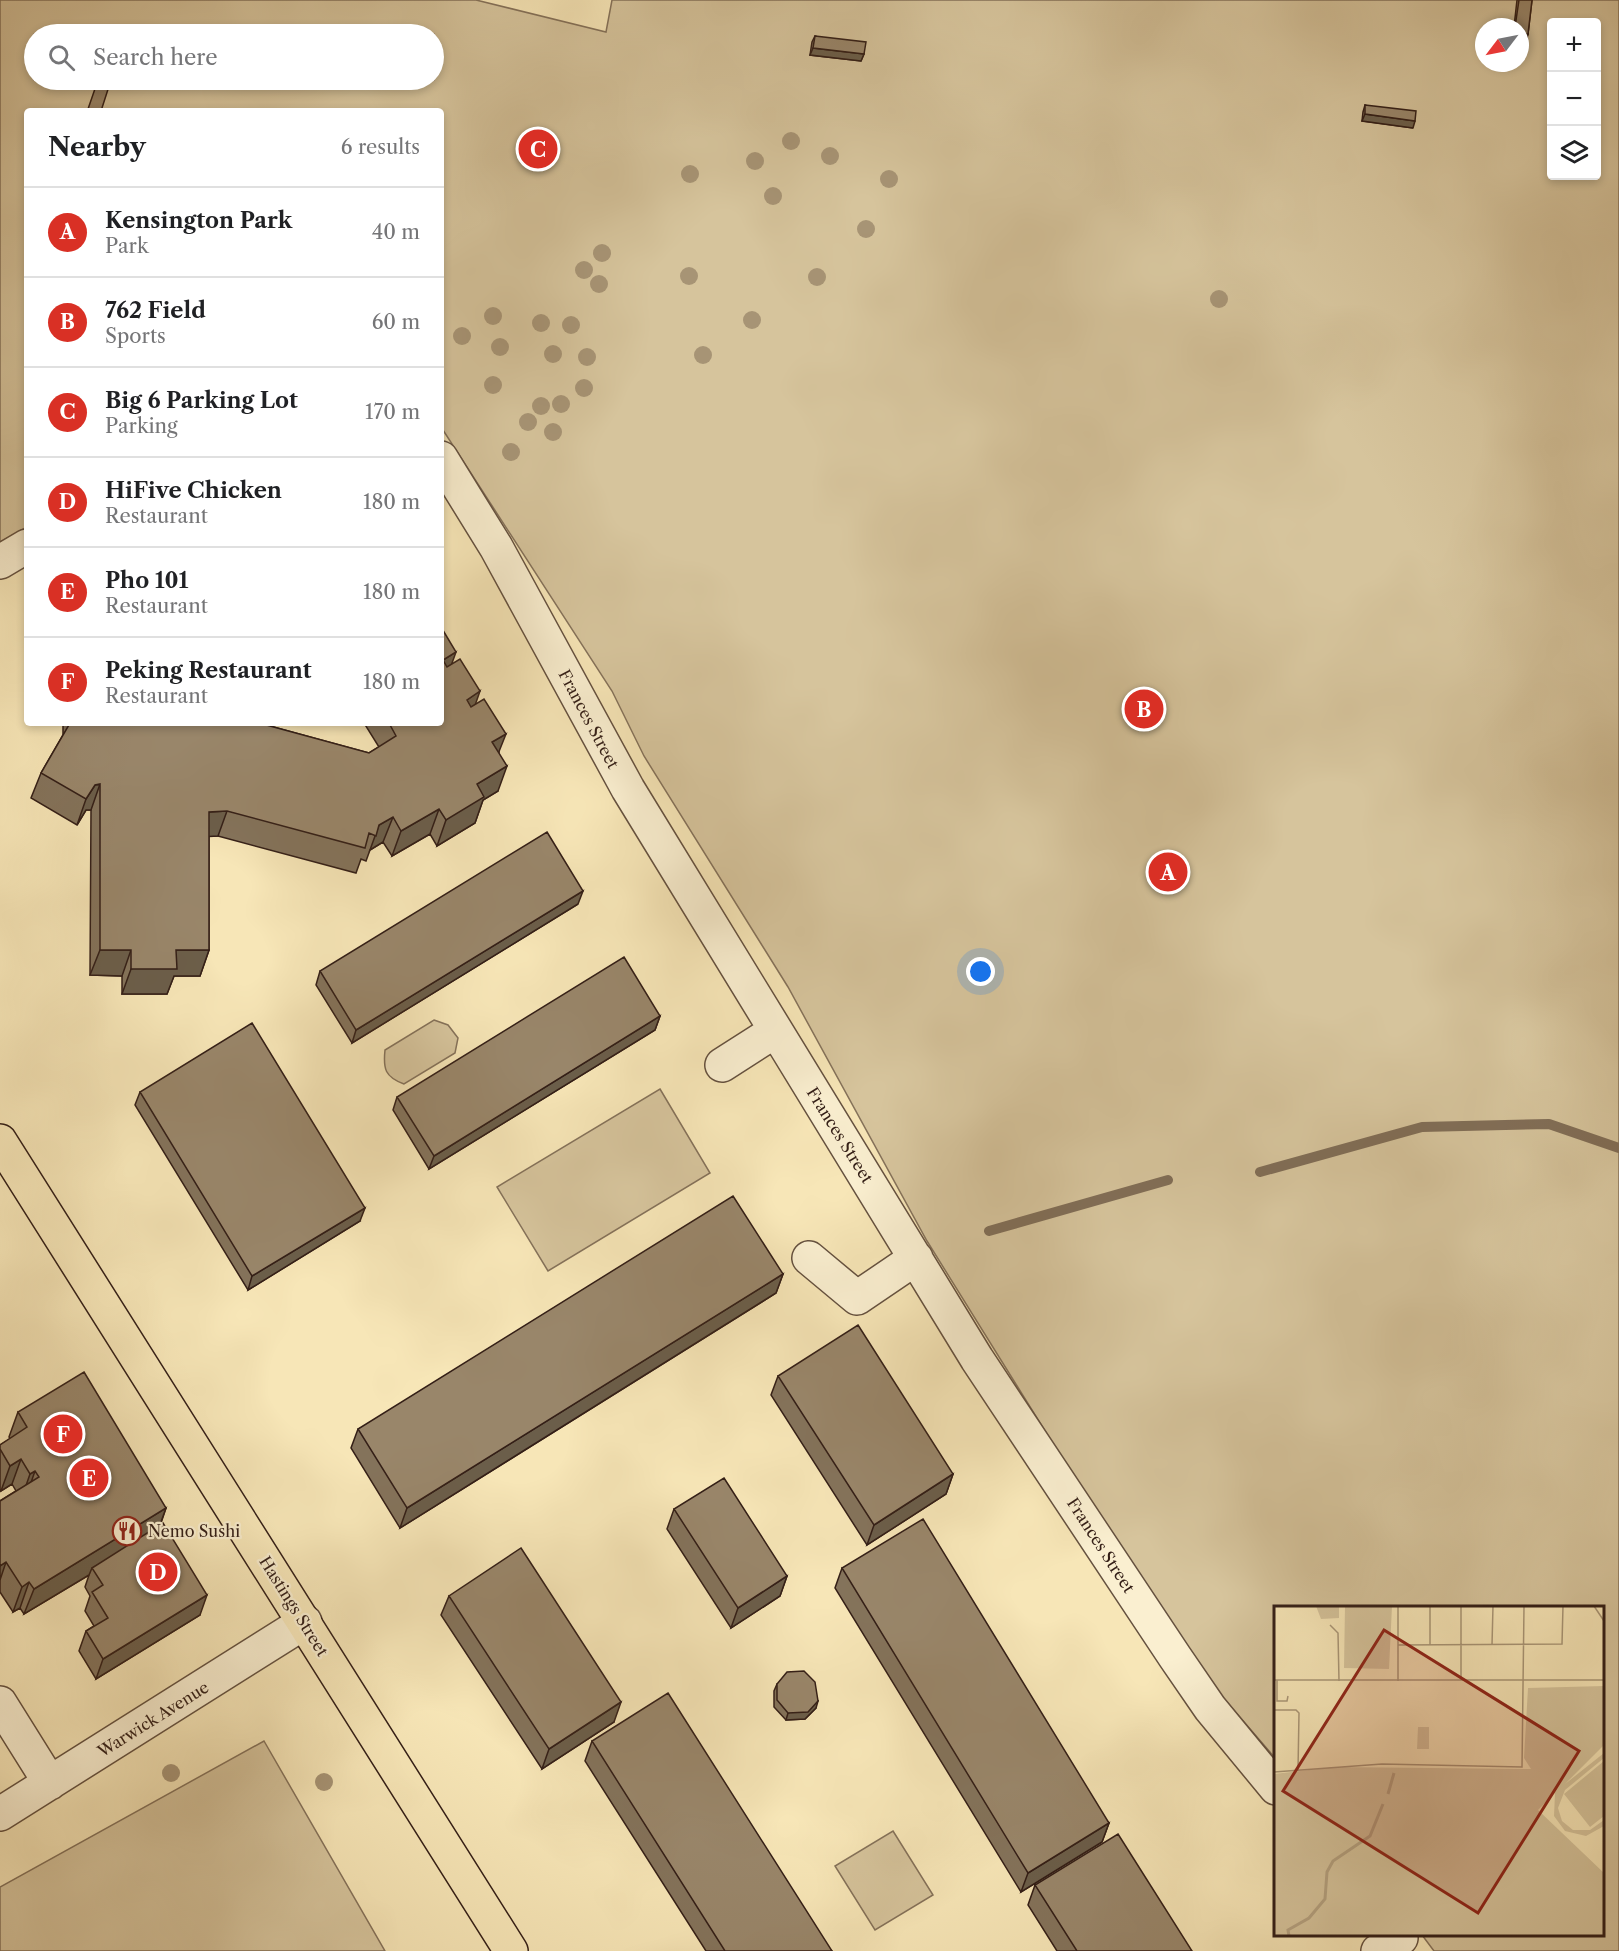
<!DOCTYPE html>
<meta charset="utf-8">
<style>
:root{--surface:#fff;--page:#f2f2f2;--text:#202124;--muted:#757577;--line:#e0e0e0;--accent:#d93025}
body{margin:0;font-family:"Libre Caslon Text",serif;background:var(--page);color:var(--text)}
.controls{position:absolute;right:18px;top:18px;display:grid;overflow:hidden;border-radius:6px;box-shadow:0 3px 9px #0003}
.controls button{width:54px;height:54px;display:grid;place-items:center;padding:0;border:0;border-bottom:2px solid var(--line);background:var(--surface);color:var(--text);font:30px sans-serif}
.compass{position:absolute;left:1475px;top:18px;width:54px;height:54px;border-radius:50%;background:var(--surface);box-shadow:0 3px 9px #0003;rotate:238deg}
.you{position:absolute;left:981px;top:972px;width:21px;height:21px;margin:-15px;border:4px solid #fff;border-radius:50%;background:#1a73e8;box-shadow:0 0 0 9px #1a73e833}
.badge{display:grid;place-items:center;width:39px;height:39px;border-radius:50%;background:var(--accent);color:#fff;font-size:20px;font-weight:700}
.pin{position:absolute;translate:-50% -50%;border:3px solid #fff;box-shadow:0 2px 6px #0006}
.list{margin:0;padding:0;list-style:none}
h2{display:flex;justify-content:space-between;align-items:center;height:78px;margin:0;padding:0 24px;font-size:26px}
h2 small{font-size:20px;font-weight:400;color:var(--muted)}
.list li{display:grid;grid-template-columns:39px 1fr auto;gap:18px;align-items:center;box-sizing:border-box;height:90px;padding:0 24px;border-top:2px solid var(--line)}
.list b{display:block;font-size:22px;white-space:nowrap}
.list p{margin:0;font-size:20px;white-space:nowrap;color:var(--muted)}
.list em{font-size:20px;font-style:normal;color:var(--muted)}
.icon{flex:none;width:33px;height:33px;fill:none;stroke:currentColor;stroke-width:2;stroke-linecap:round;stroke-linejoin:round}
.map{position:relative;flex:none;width:1619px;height:1951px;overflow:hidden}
.search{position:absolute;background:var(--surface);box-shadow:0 3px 9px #0003;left:24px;top:24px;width:420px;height:66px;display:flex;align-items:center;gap:15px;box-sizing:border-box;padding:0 21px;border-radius:33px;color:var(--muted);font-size:22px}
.panel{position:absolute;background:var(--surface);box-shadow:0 3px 9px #0003;left:24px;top:108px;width:420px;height:618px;border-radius:6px}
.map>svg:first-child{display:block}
</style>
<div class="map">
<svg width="1619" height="1951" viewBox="0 0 1619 1951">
<rect width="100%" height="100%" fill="#f7e6b7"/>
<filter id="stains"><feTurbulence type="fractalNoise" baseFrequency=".00333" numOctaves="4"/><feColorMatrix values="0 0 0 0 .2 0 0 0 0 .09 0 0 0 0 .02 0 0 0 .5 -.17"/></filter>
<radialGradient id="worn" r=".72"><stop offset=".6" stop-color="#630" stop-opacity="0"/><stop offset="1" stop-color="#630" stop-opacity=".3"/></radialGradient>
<path fill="#d6c49c" stroke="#85725a" stroke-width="1.5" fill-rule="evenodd" d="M0,0H476L606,32L612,0H1619V1951H1434L1422,1935L1602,1934V1608H1276L1275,1758L1213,1686L1068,1468L927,1241L788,987L644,756L612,691L441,427V111H27V527L0,542ZM1552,22H1596V176H1552ZM1484,27H1520V63H1484ZM34,34H434V80H34Z
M434,1020L448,1025L458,1038L455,1053L404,1084C385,1077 383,1069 385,1050Z
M660,1089L710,1173L548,1271L497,1187Z
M264,1741L385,1951H0V1887Z
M893,1831L933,1895L875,1930L835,1866Z"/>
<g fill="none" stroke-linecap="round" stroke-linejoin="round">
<path stroke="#816e57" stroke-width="10" d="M1260,1172L1422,1127L1549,1124L1619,1148
M989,1231L1168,1180"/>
<g stroke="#65513f" stroke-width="36">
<path id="minor" d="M441,458L496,547L628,789L977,1359L1175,1657L1210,1708L1276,1788
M0,562L27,546
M722,1065L775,1031
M809,1258L857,1298L916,1258
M0,1703L50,1783
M0,1814L305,1622
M1378,1951L1401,1938"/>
</g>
<g stroke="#341f17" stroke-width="36">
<path id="major" d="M0,1141L511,1951"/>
</g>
<use href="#minor" stroke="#faefd0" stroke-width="33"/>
<use href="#major" stroke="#f7e6b7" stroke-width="33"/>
</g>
<g fill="#a79475">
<circle cx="791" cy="141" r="9"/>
<circle cx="830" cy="156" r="9"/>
<circle cx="755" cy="161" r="9"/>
<circle cx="690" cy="174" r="9"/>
<circle cx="889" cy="179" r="9"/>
<circle cx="773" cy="196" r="9"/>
<circle cx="866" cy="229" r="9"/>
<circle cx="602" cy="253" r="9"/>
<circle cx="584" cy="270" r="9"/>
<circle cx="689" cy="276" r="9"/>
<circle cx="817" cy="277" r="9"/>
<circle cx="599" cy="284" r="9"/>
<circle cx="1219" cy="299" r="9"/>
<circle cx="493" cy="316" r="9"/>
<circle cx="752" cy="320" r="9"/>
<circle cx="541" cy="323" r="9"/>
<circle cx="571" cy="325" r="9"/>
<circle cx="462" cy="336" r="9"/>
<circle cx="500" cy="347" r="9"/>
<circle cx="553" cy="354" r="9"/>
<circle cx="703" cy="355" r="9"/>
<circle cx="587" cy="357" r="9"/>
<circle cx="493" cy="385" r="9"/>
<circle cx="584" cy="388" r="9"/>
<circle cx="561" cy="404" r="9"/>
<circle cx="541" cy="406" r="9"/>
<circle cx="528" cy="422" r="9"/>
<circle cx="553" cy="432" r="9"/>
<circle cx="511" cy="452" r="9"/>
<circle cx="171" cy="1773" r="9"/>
<circle cx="324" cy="1782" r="9"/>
</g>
<path fill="#84735b" stroke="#341f17" stroke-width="1.5" d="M1517,0H1532L1528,34L1526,41L1520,40V27H1514Z
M815,36L864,54L861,61L810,55L812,42Z
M1365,105L1413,128L1362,121L1363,112Z
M451,665L475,704L499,752L498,791L483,800L475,823L437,846L430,834L392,856L383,842L370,850L366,861L361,859L356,873L218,836H209V950L200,976H174L167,994H122V976L90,975L91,810H86L77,825L31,798L41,773L63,735V723H259L369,753L379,747L364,723H441Z
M578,904L352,1043L316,985L320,971Z
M660,1016L655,1030L429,1169L393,1110L397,1097Z
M140,1092L360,1221L248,1290L135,1105Z
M783,1274L776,1293L400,1528L351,1448L358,1429Z
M778,1376L953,1474L946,1494L867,1545L771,1395Z
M18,1412L166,1508L160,1526L200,1615L96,1679L79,1651L86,1631L94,1626L85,1611L90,1596L85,1587L89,1575L24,1614L20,1608L13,1612L0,1592V1501L16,1491L12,1484L1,1491L0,1489V1445L10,1439L9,1437Z
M674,1509L787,1576L780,1596L731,1628L667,1529Z
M842,1568L1109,1823L1102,1842L1021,1892L835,1588Z
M449,1596L614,1722L542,1769L441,1615Z
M777,1684L816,1708L805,1719L786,1720L774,1707V1691Z
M592,1741L832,1951H706L585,1761Z
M1035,1885L1192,1951H1057L1028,1905Z"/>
<path fill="#6b5e4a" stroke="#341f17" stroke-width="1.5" d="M1520,34H1528L1526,41L1520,40Z
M813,48L864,54L861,61L810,55Z
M1365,114L1415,121L1413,128L1362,121Z
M456,652L447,677L443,660Z
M480,691L471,717L467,700Z
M506,734L496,759L492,742Z
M507,766L498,791L483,800L475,823L437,846L446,820L477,784Z
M100,784L91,810H86L77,825L86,799L95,785Z
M439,809L430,834L392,856L401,831Z
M227,811L218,836L200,837L209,812Z
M393,817L383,842L370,850L379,825Z
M583,891L578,904L352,1043L356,1030Z
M100,950H131L122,976L90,975Z
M176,950H209L200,976H174L167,994H122L131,969Z
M660,1016L655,1030L429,1169L434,1156Z
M365,1208L360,1221L248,1290L252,1276Z
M783,1274L776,1293L400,1528L407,1508Z
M21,1459L12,1484L1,1491L10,1466Z
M35,1471L26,1497L21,1500L30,1474Z
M953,1474L946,1494L867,1545L874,1525Z
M166,1508L157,1533L92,1568L89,1575L24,1614L34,1589Z
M6,1562L0,1580V1566Z
M787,1576L780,1596L731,1628L738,1608Z
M29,1582L20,1608L13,1612L22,1587Z
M207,1595L200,1615L96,1679L103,1659Z
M818,1701L816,1708L805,1719L786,1720L788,1713Z
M621,1702L614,1722L542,1769L549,1749Z
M1109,1823L1102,1842L1021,1892L1028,1873Z"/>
<path fill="#99866a" stroke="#341f17" stroke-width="1.5" d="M1519,0H1532L1528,34H1520V27H1515Z
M815,36L866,42L864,54L813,48Z
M98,80H111L101,111H94L88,109Z
M1365,105L1416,111L1415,121L1365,114Z
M441,627L456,652L443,660L447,667L460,659L480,691L467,700L471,707L484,699L506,734L492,742L507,766L477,784L484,797L446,820L439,809L401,831L393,817L379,825L376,836L369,833L365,848L227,811L209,812V950H176L177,969H131V950H100V784L95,785L86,799L41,773L70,723H259L369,753L396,736L389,723H441Z
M547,832L583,891L356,1030L320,971Z
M624,957L660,1016L434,1156L397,1097Z
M252,1023L365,1208L252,1276L140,1092Z
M733,1196L783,1274L407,1508L358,1429Z
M858,1325L953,1474L874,1525L778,1376Z
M84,1372L166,1508L34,1589L29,1582L22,1587L6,1562L0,1566V1501L39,1477L35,1471L30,1474L21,1459L10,1466L0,1449V1445L27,1427L18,1412Z
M724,1478L787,1576L738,1608L674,1509Z
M923,1519L1109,1823L1028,1873L842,1568Z
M163,1523L207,1595L103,1659L86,1631L108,1618L92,1592L103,1585L92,1568Z
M521,1548L621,1702L549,1749L449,1596Z
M804,1671L815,1682L818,1701L808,1712L788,1713L777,1700V1684L787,1672Z
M668,1693L832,1951H725L592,1741Z
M1118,1834L1192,1951H1077L1035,1885Z"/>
<defs>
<g id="restaurant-ring" transform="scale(1.5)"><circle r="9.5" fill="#faefd0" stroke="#8f2418" stroke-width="1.5"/><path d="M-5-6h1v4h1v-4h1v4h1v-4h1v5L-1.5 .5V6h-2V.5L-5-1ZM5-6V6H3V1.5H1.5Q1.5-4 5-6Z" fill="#8f2418"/></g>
</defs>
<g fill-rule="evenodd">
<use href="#restaurant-ring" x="127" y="1531"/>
</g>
<g text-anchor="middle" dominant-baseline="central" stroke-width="4.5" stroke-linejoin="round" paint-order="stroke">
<g font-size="16" fill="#341f17" stroke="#faefd0">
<text transform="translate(589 719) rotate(62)">Frances Street</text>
<text transform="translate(840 1135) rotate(58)">Frances Street</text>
<text transform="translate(1101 1545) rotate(57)">Frances Street</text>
<text transform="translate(294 1606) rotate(58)">Hastings Street</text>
<text transform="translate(153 1719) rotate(-32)">Warwick Avenue</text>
</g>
<g font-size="16" fill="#341f17" stroke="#faefd0" text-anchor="start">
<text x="148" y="1531">Nemo Sushi</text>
</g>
</g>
<g transform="translate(1274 1606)">
<rect width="330" height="330" fill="#f7e6b7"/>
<path d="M42,0H65V12L47,13ZM71,0H118L115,63L70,62ZM330,80V139L291,178L330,147V152L291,184L284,202L288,215L299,224H316L330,214V220L312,230L291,225L280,210L281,187L264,204L330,267V330H0V168L61,161L257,163L250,152L254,82ZM144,121H155V143H143ZM330,155V210L316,221L290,188Z" fill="#d6c49c"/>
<path fill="none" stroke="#b5a281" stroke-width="3" d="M114,188L120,167M15,330L14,324L35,312L51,293L53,266L59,255L96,230L109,198"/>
<path fill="none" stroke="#a99677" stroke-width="1.5" d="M320,0L330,15M56,19L64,27L65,75M124,39L288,38L289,0M156,39V0M218,39L219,0M0,74H330M3,74V95H13L14,90M187,74V0M124,75V0M0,104H22L25,107L24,164M0,166L108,158L248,161L250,0"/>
<path fill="#8f2418" fill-opacity="0.15" stroke="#8f2418" stroke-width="3" d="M110,24L305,145L204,307L9,185Z"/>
<rect width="330" height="330" fill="none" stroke="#341f17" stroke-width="3"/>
</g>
<rect width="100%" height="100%" filter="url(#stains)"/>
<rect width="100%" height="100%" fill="url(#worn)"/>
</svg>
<div class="controls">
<button>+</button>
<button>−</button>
<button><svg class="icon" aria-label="layers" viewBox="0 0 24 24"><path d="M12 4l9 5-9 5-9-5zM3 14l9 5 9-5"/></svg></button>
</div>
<svg class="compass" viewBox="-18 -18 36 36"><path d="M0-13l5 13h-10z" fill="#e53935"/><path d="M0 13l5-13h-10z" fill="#757577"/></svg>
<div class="you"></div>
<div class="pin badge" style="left:1168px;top:872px">A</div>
<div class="pin badge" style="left:1144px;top:709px">B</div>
<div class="pin badge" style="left:538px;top:149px">C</div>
<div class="pin badge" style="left:158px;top:1572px">D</div>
<div class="pin badge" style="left:89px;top:1478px">E</div>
<div class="pin badge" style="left:63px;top:1434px">F</div>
<div class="search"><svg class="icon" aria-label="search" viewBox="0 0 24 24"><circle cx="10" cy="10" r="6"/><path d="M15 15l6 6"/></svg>Search here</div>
<section class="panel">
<h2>Nearby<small>6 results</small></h2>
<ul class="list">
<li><span class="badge">A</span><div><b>Kensington Park</b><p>Park</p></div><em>40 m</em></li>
<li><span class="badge">B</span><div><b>762 Field</b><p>Sports</p></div><em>60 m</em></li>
<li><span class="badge">C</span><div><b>Big 6 Parking Lot</b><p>Parking</p></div><em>170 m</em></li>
<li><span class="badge">D</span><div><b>HiFive Chicken</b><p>Restaurant</p></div><em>180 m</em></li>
<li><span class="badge">E</span><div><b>Pho 101</b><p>Restaurant</p></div><em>180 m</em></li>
<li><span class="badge">F</span><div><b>Peking Restaurant</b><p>Restaurant</p></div><em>180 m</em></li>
</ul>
</section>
</div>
